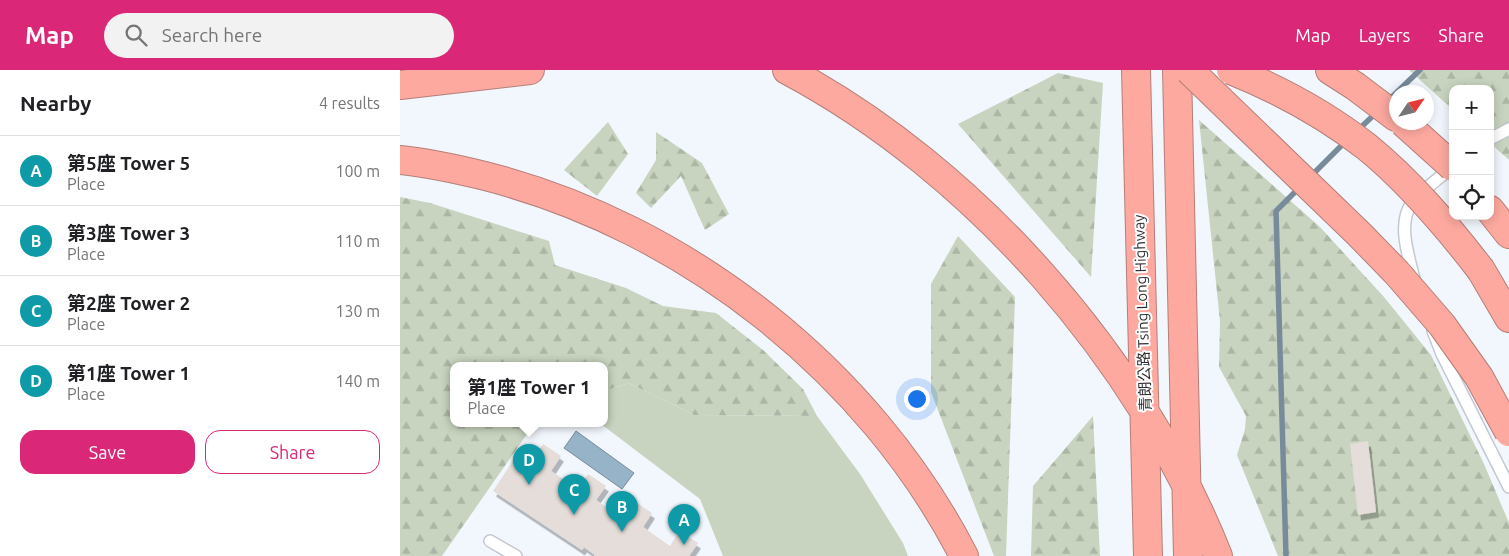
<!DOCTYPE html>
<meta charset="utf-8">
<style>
:root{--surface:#fff;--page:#f2f2f2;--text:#202124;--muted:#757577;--line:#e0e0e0;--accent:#db2777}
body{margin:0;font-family:Ubuntu,"Noto Sans TC",sans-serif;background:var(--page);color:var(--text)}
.controls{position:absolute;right:15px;top:15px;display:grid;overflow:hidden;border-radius:10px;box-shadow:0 2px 12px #0003}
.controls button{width:45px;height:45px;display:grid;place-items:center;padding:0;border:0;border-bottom:1px solid var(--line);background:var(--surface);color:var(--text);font:25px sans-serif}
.compass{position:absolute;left:989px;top:15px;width:45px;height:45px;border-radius:50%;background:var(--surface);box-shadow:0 2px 12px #0003;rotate:55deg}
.you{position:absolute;left:516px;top:328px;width:18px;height:18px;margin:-12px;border:4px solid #fff;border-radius:50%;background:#1a73e8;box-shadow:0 0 0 8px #1a73e833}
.badge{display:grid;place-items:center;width:32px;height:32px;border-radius:50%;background:var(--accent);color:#fff;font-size:16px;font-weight:700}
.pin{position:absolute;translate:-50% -41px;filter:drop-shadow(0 1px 2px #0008)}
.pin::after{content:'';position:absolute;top:26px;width:18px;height:15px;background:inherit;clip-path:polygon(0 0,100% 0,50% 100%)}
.popup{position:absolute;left:50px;top:292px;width:158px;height:65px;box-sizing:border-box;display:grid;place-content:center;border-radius:10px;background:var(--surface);filter:drop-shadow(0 1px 4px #0005);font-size:16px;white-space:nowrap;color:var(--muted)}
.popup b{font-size:19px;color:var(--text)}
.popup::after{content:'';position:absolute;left:50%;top:100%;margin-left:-10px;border:10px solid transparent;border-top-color:var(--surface)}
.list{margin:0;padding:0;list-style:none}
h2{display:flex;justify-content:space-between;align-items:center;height:65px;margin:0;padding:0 20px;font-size:21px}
h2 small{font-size:16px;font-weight:400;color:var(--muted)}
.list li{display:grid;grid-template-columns:32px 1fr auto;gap:15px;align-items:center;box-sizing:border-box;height:70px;padding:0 20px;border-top:1px solid var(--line)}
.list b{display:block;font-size:19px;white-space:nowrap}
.list p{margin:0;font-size:16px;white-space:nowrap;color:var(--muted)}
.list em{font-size:16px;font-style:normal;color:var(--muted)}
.actions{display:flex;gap:10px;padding:15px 20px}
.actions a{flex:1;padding:11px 0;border:1px solid var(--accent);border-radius:15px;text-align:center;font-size:18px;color:var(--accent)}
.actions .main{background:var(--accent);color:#fff}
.icon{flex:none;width:28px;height:28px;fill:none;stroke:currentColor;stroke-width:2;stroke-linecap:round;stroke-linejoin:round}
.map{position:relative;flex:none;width:1109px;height:486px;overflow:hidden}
header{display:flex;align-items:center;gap:30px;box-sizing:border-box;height:70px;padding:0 25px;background:var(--accent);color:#fff}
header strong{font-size:24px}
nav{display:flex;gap:28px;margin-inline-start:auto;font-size:18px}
.search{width:350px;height:45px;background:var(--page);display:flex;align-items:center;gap:12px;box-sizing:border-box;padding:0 18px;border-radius:28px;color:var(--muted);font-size:19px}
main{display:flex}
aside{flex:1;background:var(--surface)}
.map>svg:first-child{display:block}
</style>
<header>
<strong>Map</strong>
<div class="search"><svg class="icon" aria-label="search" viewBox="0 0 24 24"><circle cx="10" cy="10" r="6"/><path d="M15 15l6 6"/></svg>Search here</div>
<nav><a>Map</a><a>Layers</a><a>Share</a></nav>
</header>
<main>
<aside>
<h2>Nearby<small>4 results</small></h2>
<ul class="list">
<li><span class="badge" style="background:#0f9aa8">A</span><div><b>第5座 Tower 5</b><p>Place</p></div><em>100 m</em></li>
<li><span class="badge" style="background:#0f9aa8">B</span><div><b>第3座 Tower 3</b><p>Place</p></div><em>110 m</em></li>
<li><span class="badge" style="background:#0f9aa8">C</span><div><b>第2座 Tower 2</b><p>Place</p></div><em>130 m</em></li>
<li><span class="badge" style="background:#0f9aa8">D</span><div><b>第1座 Tower 1</b><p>Place</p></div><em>140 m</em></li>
</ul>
<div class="actions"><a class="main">Save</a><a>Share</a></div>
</aside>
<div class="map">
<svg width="1109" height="486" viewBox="0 0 1109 486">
<defs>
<pattern id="forest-firs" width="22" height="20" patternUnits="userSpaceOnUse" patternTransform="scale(1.25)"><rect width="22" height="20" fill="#c8d4bf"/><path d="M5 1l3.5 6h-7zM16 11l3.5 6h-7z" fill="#acb6a5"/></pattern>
<filter id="shadow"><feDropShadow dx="3" dy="5.5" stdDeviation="0" flood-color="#0004"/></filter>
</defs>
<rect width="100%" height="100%" fill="#f2f7fd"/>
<path fill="#c8d4bf" d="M229,313L294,345L417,346L460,404L503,473L508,486H323L300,429L201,354H204V321Z"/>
<path fill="url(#forest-firs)" d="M1009,0H1109V90L1090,73V19H1053V40Z
M658,3L703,13L691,207L558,54Z
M799,50L920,157L984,227L1031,285L1084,394L1109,453V486H878L837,385L845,359L846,346L819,297L820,251Z
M208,52L228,84L197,126L164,100Z
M256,62L302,93L329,144L305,160L281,106L251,138L236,123L256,90Z
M0,127L30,133L149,171L155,195L226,218L263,236L316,243L363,280L403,319L417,346L294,345L229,313L204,321V296H54V354H134L42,486H0Z
M558,166L615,227L606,486H594L531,322V214Z
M693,346L700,486H631L633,416Z"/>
<path fill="#97b3c8" stroke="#788b9b" d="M176,361L234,403L222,419L164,378Z"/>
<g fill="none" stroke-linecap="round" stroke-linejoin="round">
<path stroke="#788b9b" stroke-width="5.5" d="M997,22L1020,0
M987,32L996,23
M957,61L977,42
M910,107L946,71
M886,486L876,141L900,117"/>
</g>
<path fill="#e4ddd9" filter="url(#shadow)" d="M968,371L976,442L958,445L950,374Z
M143,374L161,386L151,401L178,419L188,404L206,416L196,430L210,440L212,437L225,446L234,431L252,443L243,457L270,476L279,461L298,473L289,486H194L195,485L184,477L182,480L93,421L120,380L133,389Z"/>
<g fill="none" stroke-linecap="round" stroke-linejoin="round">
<g stroke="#c4c9cf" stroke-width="14">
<path id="lane" d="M1090,69L1109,59
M1015,213C1010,190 996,154 1012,133C1021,121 1041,107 1053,96
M1033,261L1042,284L1109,417
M90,471L116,486"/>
</g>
<g stroke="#b57e79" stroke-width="30">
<path id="highway" d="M387,0C575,100 740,289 818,486
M736,0L748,486
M777,0L788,486
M930,0L955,16L996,47
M0,15L130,0
M0,90C30,93 56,99 85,106C286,157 469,301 564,486
M1090,140L1109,164
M1081,200L1109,248"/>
</g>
<use href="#lane" stroke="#fff" stroke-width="11"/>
<use href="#highway" stroke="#fda99f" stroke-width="28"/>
<g stroke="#b57e79" stroke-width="30" stroke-linecap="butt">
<path id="highway-bridge" d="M789,0L959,164L997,203L1042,255L1079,307L1109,362
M831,0C878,19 926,45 967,77C1010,112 1047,156 1081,200
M1003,52L1053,97"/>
</g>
<use href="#highway-bridge" stroke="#fda99f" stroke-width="28"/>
</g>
<g text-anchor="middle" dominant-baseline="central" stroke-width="4" stroke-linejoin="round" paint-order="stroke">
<g font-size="15" fill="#2e2f32" stroke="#fff">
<text transform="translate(742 243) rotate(-92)">青朗公路 Tsing Long Highway</text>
</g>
</g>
</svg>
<div class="controls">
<button>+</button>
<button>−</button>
<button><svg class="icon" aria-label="locate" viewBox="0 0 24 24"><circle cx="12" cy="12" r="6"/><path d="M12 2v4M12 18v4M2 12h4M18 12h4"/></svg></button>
</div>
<svg class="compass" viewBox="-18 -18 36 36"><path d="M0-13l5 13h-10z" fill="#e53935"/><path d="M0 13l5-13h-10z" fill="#757577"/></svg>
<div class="you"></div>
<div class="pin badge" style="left:284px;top:475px;background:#0f9aa8">A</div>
<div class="pin badge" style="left:222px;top:462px;background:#0f9aa8">B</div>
<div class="pin badge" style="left:174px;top:445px;background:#0f9aa8">C</div>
<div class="pin badge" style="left:129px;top:415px;background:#0f9aa8">D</div>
<div class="popup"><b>第1座 Tower 1</b>Place</div>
</div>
</main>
